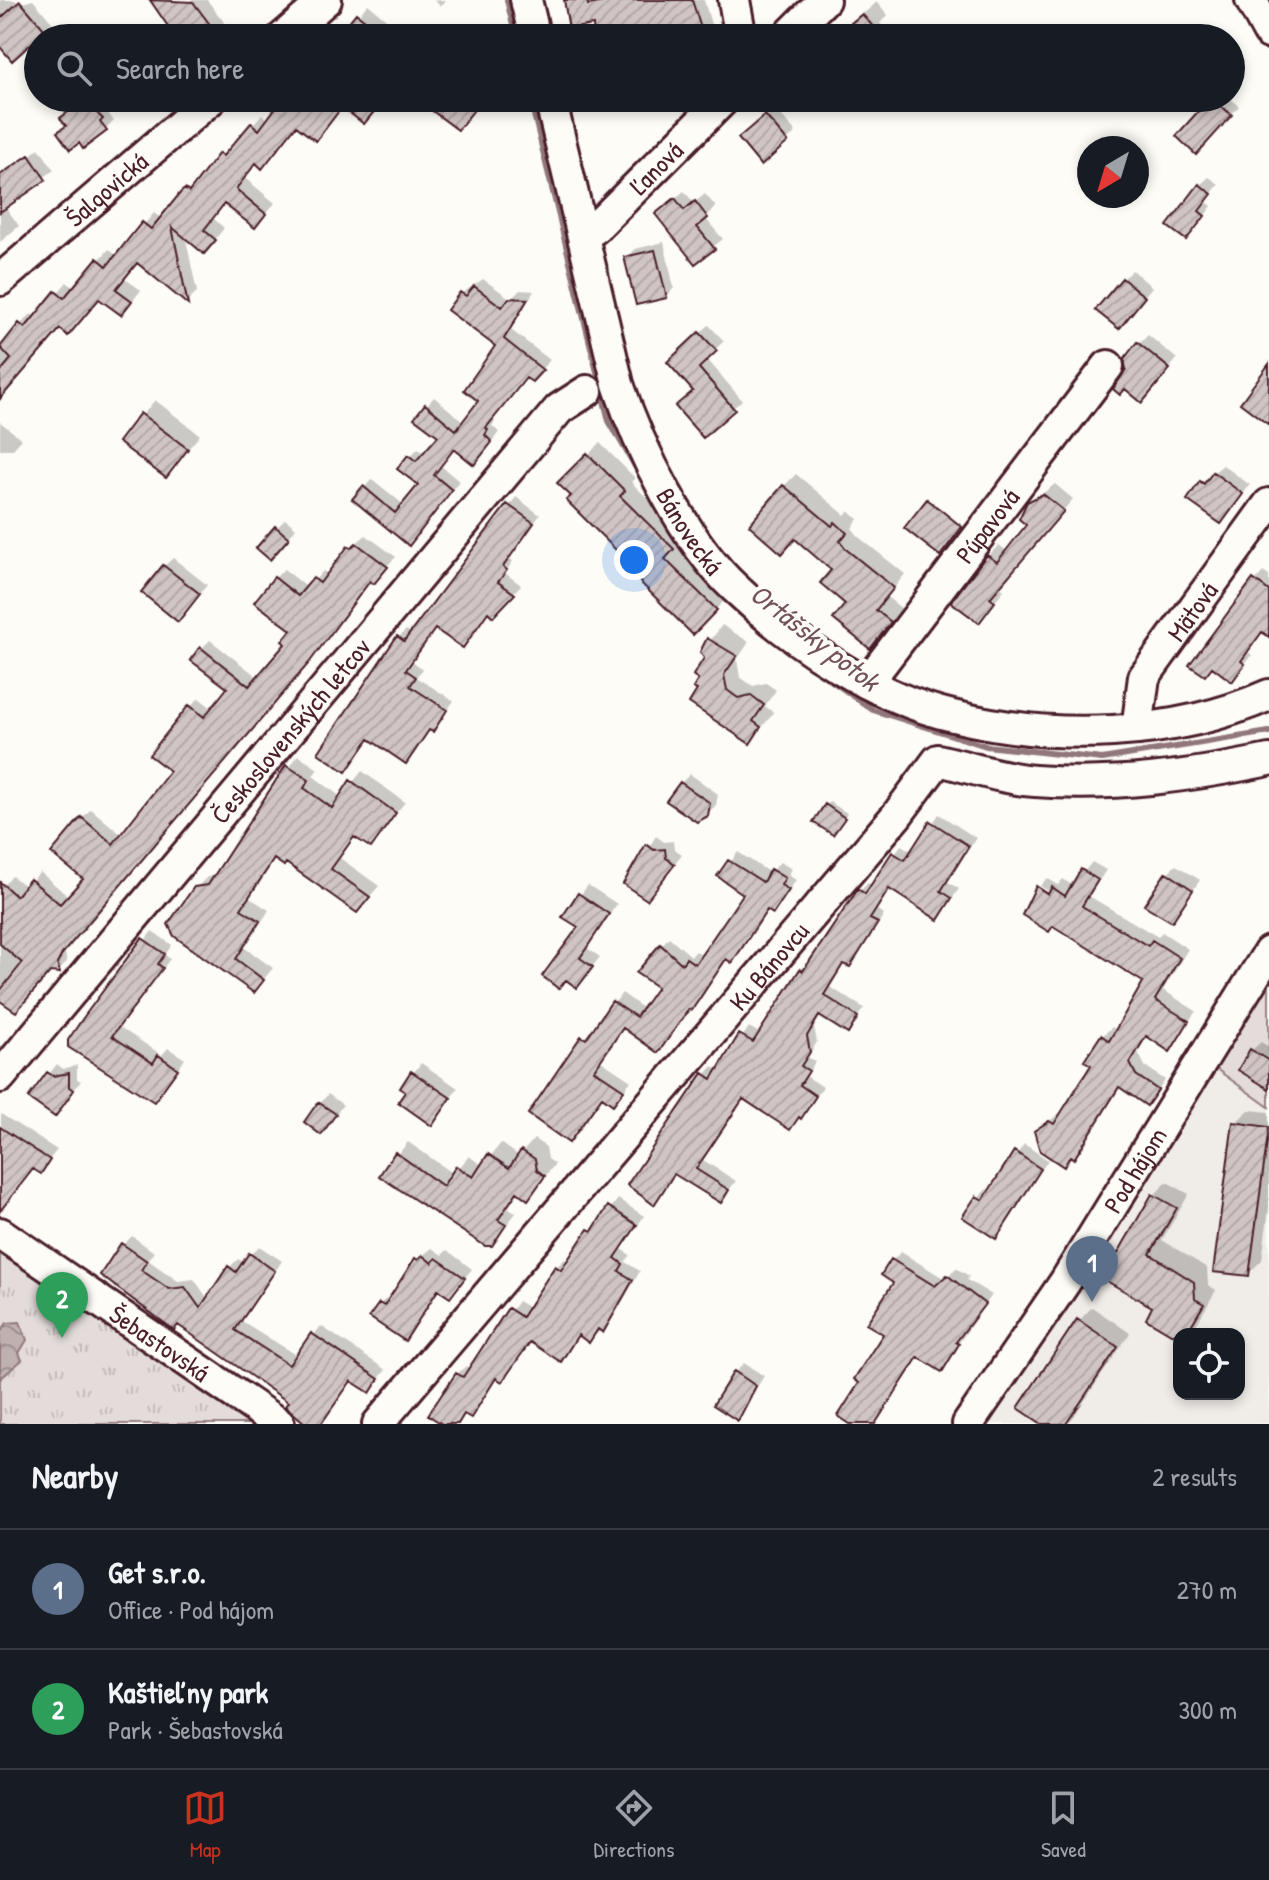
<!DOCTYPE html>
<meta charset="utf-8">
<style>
:root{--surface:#171b24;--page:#20242c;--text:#f1f3f6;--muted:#9ea1a6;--line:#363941;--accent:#c8321e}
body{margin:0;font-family:"Patrick Hand",sans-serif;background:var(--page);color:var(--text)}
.controls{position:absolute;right:24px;bottom:24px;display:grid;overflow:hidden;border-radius:16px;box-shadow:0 4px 12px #0003}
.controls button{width:72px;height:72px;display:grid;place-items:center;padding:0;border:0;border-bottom:2px solid var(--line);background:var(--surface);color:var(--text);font:40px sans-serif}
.compass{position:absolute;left:1077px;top:136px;width:72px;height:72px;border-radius:50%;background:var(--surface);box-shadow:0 4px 12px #0003;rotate:218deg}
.you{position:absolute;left:634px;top:560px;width:28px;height:28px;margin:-20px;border:6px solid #fff;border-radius:50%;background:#1a73e8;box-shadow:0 0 0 12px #1a73e833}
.badge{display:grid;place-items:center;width:52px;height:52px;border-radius:50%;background:var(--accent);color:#fff;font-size:26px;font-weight:700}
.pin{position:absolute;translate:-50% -66px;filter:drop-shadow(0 2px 4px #0008)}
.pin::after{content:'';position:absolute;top:42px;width:28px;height:24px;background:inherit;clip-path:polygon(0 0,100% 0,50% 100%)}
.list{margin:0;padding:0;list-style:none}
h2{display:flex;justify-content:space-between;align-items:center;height:104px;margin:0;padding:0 32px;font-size:34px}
h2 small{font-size:26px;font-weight:400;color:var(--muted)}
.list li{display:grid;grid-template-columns:52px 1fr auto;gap:24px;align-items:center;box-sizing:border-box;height:120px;padding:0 32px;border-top:2px solid var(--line)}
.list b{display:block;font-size:30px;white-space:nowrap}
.list p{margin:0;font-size:26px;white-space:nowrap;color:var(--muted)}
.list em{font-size:26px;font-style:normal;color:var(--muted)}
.icon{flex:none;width:44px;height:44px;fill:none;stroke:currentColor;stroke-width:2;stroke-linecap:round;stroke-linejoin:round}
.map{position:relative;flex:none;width:1269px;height:1424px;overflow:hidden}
.search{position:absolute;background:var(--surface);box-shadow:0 4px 12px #0003;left:24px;right:24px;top:24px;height:88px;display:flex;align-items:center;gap:20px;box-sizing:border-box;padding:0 28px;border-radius:44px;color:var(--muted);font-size:30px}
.sheet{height:344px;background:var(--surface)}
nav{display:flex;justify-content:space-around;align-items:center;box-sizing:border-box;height:112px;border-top:2px solid var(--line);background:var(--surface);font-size:22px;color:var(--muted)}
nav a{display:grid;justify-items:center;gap:4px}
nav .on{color:var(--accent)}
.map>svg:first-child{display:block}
</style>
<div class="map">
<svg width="1269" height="1424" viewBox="0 0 1269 1424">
<defs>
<pattern id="park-tufts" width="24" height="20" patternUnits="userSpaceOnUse" patternTransform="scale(2)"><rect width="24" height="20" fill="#e3dcda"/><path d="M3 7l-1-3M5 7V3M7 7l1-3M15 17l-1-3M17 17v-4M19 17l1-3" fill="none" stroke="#c4bcbb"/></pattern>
<pattern id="water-waves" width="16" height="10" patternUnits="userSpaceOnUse" patternTransform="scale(2)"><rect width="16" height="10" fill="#c0b1b1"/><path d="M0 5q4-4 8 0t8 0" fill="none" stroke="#9e8f90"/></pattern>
<pattern id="building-hatch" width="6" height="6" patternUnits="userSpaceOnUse" patternTransform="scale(2)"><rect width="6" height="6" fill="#d0c5c4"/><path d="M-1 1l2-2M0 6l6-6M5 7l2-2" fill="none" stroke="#b4a9a9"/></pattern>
</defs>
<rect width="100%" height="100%" fill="#fdfcf7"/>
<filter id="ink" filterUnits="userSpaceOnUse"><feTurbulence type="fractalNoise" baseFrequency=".0125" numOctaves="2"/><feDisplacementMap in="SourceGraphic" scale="16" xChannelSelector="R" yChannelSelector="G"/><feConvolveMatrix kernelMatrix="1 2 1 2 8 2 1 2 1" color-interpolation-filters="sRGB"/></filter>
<g filter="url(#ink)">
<path fill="#f0ece8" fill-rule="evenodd" d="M1201,1058L1269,1107V1424H963ZM1179,1334H1239V1394H1179Z"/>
<path fill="#e3dcda" stroke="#967e82" stroke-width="2" d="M1269,954V1107L1201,1058Z"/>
<path fill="url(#park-tufts)" stroke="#967e82" stroke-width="2" d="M0,1253L249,1424H0Z"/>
<path fill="url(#water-waves)" stroke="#91777b" stroke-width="2" d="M20,1322L27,1340L19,1353L22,1360L0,1379V1333L7,1323Z"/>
<path fill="#0003" d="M0,0H15L19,4L33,0L56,27L45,38H38L37,46L32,40L0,44Z
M191,0H207L224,22L214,38H193L175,12Z
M434,0H446L440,6Z
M565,0H704L715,38H653L649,20L571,27Z
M877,2L888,15L880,23L892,38H835Z
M368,4L397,28L391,38H339Z
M86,98H99L111,109L107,112L114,121L105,130L68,125L63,118Z
M285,98H385L364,122L344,106L316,138L298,124L272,156L257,162L245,178L275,203L255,226L225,202L213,218L224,228L214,241L185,235L197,292L188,302L138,261L124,278L141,290L131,303L121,313L100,297L61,327L0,399V350L21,324L31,314L36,318L67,282L74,288L109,249L117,256L154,213L162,219L231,145L234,147L262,114L269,120Z
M417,98H483L468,118Z
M594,98H612L595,102Z
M1213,98H1230L1239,106L1205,143L1179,136Z
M775,108L796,132L787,141L749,130Z
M39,148L54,170L5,206L19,226L0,242V180Z
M1209,177L1219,184L1206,201L1212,206L1195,229L1200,185Z
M684,191L694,203L705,194L716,207L705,218L723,239L695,261L666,206Z
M664,242L674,288L666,297L627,258L635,249Z
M1132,270L1152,287L1127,318L1123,279Z
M483,279L511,299L520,290L534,291L511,330L550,360L531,380L527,376L492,419L495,421L492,426L499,432L483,454L455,447L441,466L459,481L409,543L364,488L372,479L404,505L420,485L400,468L418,448L425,454L441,436L426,406L434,397L464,422L481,400L498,346L461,294Z
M709,325L724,341L706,358L742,400L703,435L696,390L670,362Z
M1148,335L1177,359L1151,392L1128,369L1139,344Z
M155,400L200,435L166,475L121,441Z
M0,422L22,439L13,449H0Z
M600,443L635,478L631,482L685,536L675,545L728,597L693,632L560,483Z
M1223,465L1250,485L1221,522L1190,499L1202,482Z
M796,474L845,515L849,511L858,519L852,528L860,538L905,574L887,597L902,609L870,646L834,570L796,537L784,486Z
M1055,484L1073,499L999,586L1004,590L979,620L988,556L999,545L1008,552L1029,524V504Z
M516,497L540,515L509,558L513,561L505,573L521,585L493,614L489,611L463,645L436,627L412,661L423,669L416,677L454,701L405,762L370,737L346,769L320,752L399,637L406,630L412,633Z
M285,519L296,528L279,549L259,548Z
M366,535L396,557L372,580L318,652L65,953L67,962L59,971L51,970L0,1000V889L12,876L26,887L40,872L69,897L86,879L82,818L91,809L122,835L173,771L191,706L199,698L213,709L229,688L202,648L210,640L259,678L288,644L294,629L275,578L284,569L308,588L323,571L329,575L350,548Z
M173,558L207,585L186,611L164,566Z
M1263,572L1269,576V628L1263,630L1248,652L1252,655L1232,679L1255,581Z
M722,625L749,642L737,660L740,677L753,686L766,683L776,690L765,706L774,713L750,741L700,690L706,659L702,652Z
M298,755L318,769L313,776L341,797L362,771L405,802L371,845L356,835L340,858L379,886L357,911L286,861L276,858L250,898L269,910L245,948L273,968L254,991L175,935L196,888L207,877L216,875Z
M690,774L718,794L716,805L706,815L681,783Z
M830,802L847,813L836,829L826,806Z
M939,814L976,838L948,882L959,889L938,918L891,888L877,910L884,914L858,957L849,965L845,963L830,987L864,1008L847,1031L821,1015L814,1027L817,1042L808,1057L815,1062L806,1076L823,1087L790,1127L744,1098L703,1160L736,1181L721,1200L676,1172L654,1202L705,1075L713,1066L719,1071L749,1027L761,1034L801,970L860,891L868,883L873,886L901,845L913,852Z
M656,836L664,842L673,841L674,849L682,854L655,888L626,883Z
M738,852L770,873L780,862L792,869L788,875L796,880L781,903L773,911L769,909L740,952L731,960L728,958L700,1000L658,1050L624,1026L601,1061L631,1081L613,1103L603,1096L577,1132L583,1038L594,1031L622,993L644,1009L660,986L661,946L669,937L691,956L696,951L703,955L746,893L720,876Z
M1092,862L1106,870L1089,896L1158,937L1162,932L1188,949L1163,990L1196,1011L1170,1049L1148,1036L1138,1052L1145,1066L1165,1080L1156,1094L1147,1104L1121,1086L1083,1148L1064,1164L1037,1132L1059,1113L1062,1114L1093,1065L1102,1036L1112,1027L1117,1031L1146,981L1054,924L1024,914L1038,887L1056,901L1058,897L1040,886L1047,878L1058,885L1063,879L1073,886Z
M1176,865L1200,880L1172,920L1167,873Z
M588,885L617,904L587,948L600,957L577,986L581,927L565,916Z
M152,931L172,945L165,955L170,959L119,1027L162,1055L168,1048L185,1059L154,1099L68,1044Z
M1261,1042L1269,1047V1087L1252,1050Z
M421,1063L458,1088L432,1123L402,1088Z
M57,1064L63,1069L77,1065V1079L81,1081L55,1115L31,1098Z
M328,1094L343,1105L321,1132L306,1121Z
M1249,1110L1269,1112V1208L1262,1260L1248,1274L1235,1123Z
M1,1114L57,1150L40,1171L35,1168L20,1186L0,1190Z
M534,1139L546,1147L548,1159L555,1164L528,1198L519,1191L508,1208L516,1213L489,1247L381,1176L408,1142L454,1174L469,1156L483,1166L501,1143L519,1156Z
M1024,1144L1048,1160L995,1236L978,1197L987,1189L991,1191Z
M1167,1182L1189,1194L1162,1240L1207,1268L1208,1285L1216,1290L1196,1325L1179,1336L1148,1318L1155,1307L1105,1278L1154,1195Z
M618,1199L644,1216L622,1249L630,1255L625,1262L640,1271L611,1322L589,1340L580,1334L561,1359L532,1340L510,1372L502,1380L497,1377L470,1415L466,1413L459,1424H440L457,1374L466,1366L470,1369L518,1301L530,1308L556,1267L565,1259L569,1262L590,1230L600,1223Z
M132,1236L154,1252L148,1260L178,1281L194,1279L208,1299L229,1268L238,1259L244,1263L259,1246L282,1261L242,1321L298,1356L321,1326L386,1370L369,1390L353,1379L324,1420L320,1424H310L291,1401L178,1323L123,1245Z
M432,1248L442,1255L447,1250L472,1269L450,1296L440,1289L404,1339L380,1304L389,1296L392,1297L417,1260Z
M901,1252L945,1279L956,1268L969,1276L967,1280L992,1295L941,1369L920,1356L876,1424H853L862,1382L885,1333L896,1282L893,1260Z
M1092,1307L1130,1333L1072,1419L1067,1424H1045L1079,1321Z
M744,1363L764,1376L738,1418L736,1372Z"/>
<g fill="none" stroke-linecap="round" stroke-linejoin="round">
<path stroke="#91777b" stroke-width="6" d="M507,0L516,38
M530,98L609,421L643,480
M742,614L764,632
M825,676L873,710L986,746L1102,759L1269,732"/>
</g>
<path fill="url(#building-hatch)" stroke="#4a1f2b" stroke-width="2" d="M150,0L193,2L220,38H176Z
M564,0H587L588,5L614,0H692L704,38H594L593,25L569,29Z
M20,1L50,36L38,38L36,49L32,43L12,61L0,47V19Z
M356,13L388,38H336Z
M862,14L876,30L866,38H833Z
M283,98H385L364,124L342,107L316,141L296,126L262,169L256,163L236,189L266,214L255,228L224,204L204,230L216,240L204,254L172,227L188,305L137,263L116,289L132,301L121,315L99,299L68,336L60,329L0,399V372L11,359L0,347L19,323L25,328L55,291L64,298L97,258L107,266L142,222L151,229L181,192L185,189L189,192L219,153L223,156L251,123L259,130Z
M415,98H466L477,106L458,130Z
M1210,98L1232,115L1196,155L1176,136Z
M84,100L103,119L100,122L107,131L83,149L79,143L70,150L57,132L66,126L60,118Z
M765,115L788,142L761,166L738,138Z
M29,155L46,180L0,212V175Z
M1199,184L1212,194L1199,211L1205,216L1186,240L1167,226Z
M675,198L684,210L695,201L708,218L697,227L715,249L695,264L655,214Z
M655,250L667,298L636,305L624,257Z
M1122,278L1145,297L1119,329L1095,310Z
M474,286L502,307L509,298L528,299L504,339L543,370L532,382L526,378L486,428L488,430L485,435L492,442L474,465L454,449L434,475L452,490L409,546L352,499L363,486L395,513L418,485L397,469L408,455L416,461L438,436L414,418L425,404L456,430L478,401L464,390L495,346L447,310L460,292L466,296Z
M699,332L717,351L699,368L735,410L703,438L675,406L693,391L667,362Z
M1137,342L1170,369L1142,403L1125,389L1120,395L1113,389L1126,369L1124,359Z
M1269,364V425L1240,403Z
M140,413L188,449L166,478L118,442Z
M587,453L625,491L620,496L674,549L665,559L717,610L693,635L616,558L620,554L566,500L571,496L557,483Z
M1213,472L1243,494L1221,524L1187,500L1200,481L1204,484Z
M783,485L832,526L835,522L847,533L840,541L847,550L894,588L876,610L891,622L870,649L833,619L845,604L820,583L831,570L795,539L782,554L749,525Z
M1043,494L1064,511L990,598L995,602L979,623L951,602L987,555L997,562L1026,525L1019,519L1027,502Z
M927,499L962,527L940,556L904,528Z
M507,504L534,523L503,567L507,570L498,582L515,594L493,617L488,612L463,648L435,629L406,670L416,677L410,686L447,710L433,732L429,730L406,764L369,739L346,772L318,753L397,636L404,641Z
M275,526L289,538L270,560L256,548Z
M356,543L388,567L374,584L370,581L309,663L62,954L57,964L60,973L50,972L16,1012L0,1001V991L22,963L0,944V882L16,896L30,879L60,904L83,879L51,853L81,817L113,844L170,771L149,755L189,705L204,717L227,688L190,660L200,647L249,686L285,644L282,641L291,630L254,602L274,577L298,596L313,578L320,583L348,546L351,548Z
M163,565L200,594L178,622L141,592Z
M1253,579L1269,591V637L1262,632L1241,661L1245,664L1232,682L1212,667L1205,676L1189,665Z
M707,638L737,656L724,675L727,690L738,698L751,695L764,705L753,721L761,727L750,744L689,703L697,690L693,688L698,680L693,675L704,658L700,652Z
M286,765L309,780L304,788L332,808L350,780L396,813L371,848L354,837L331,869L370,897L357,913L286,863L284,866L274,859L241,909L260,921L236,959L264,980L254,993L174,936L168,924L194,887L208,885Z
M680,782L710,803L708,816L697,822L666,801Z
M825,804L845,818L833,835L813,822Z
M930,821L969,846L941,891L952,898L938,920L889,889L870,919L878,923L850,967L843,964L824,995L858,1017L848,1034L819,1016L807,1036L810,1052L801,1066L809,1071L800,1085L816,1096L801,1119L799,1117L790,1130L743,1099L696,1169L729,1190L721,1203L674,1174L654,1205L627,1185L703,1073L712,1079L739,1034L753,1042L800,969L803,971L858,889L865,894L892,852L905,860Z
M646,844L654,850L665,849L666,858L675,864L647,900L623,884Z
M728,860L763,882L770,869L785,878L781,885L789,890L773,914L767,910L732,963L726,959L692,1010L689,1009L658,1053L623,1028L594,1070L624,1090L613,1105L602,1097L569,1143L528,1114L581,1036L586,1039L612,1001L636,1017L657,987L636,973L660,944L682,964L686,958L695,964L743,894L717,876Z
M1081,869L1098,880L1082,906L1148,946L1152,940L1180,958L1155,1000L1189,1021L1170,1052L1146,1036L1130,1063L1136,1075L1158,1090L1147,1106L1119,1087L1074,1159L1070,1156L1064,1167L1040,1151L1034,1131L1049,1121L1054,1124L1091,1065L1084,1061L1101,1035L1109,1041L1143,982L1053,926L1049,932L1022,915L1036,886L1048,894L1052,887L1065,896Z
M1166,872L1193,890L1172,922L1144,905Z
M578,893L609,914L580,958L593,967L577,988L566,980L559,989L542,976L578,927L562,917Z
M142,938L165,954L158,964L163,968L112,1036L153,1063L158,1055L178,1069L154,1102L68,1047V1040L83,1018Z
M1250,1049L1269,1061V1089L1238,1070Z
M411,1071L451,1098L432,1126L398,1102L405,1092L400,1088Z
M47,1072L53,1076L69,1073V1087L74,1090L55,1117L28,1098Z
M318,1102L336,1114L321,1135L304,1122Z
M1233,1122L1269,1127L1249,1276L1213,1272Z
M0,1127L50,1160L41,1174L33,1169L0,1211Z
M521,1150L535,1159L537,1170L545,1176L528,1200L517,1192L498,1220L506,1225L492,1246H485L379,1176L395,1152L443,1186L456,1166L473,1177L488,1154L509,1168Z
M1014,1151L1041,1169L996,1239L962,1217L976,1196L983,1200Z
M1152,1194L1177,1208L1150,1254L1194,1282L1195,1299L1204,1304L1186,1334H1171L1146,1319L1152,1307L1103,1279Z
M608,1206L637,1225L615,1258L623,1264L619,1271L633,1280L603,1333L598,1329L589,1343L578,1335L561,1362L530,1342L502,1382L496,1378L471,1418L464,1414L458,1424H442L428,1415L456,1373L463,1377L508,1308L522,1317L555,1266L561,1270L588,1229L592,1231Z
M121,1243L147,1261L141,1270L169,1289L185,1287L200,1308L228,1266L236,1272L249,1253L275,1271L235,1330L289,1365L311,1333L379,1379L370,1393L351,1381L321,1424H306L285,1406L288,1402L178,1325L174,1330L100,1275Z
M422,1255L432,1263L436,1258L465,1278L450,1298L438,1290L405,1341L369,1317L379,1303L384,1306L415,1258L418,1260Z
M891,1259L935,1286L947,1275L985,1304L956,1342L959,1344L942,1372L918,1357L875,1424H850L838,1416L859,1383L854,1379L883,1334L866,1324L893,1283L881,1275Z
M1077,1319L1118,1347L1066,1424H1042L1018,1408Z
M734,1371L756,1386L738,1421L713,1405Z"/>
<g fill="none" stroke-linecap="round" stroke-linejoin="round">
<g stroke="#4a1f2b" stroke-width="36">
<g id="minor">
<path d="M526,0L535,38"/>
<path d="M734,0L741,38"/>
<path d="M1251,0L1269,33"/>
<path d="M282,38L326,0"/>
<path d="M786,38L824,0"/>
<path id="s1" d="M550,98L618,384C639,448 685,542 735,588C792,642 875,698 953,716C1055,741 1172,738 1269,695"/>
<path id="s2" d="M584,233L594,229L725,98"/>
<path id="s3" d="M0,280L212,98"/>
<path id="s4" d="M867,683L1108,366"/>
<path id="s5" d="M1137,729L1144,677L1269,504"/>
<path id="s6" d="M0,1077L559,409L587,391"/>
<path id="s7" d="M0,1233L279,1424"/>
<path id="s8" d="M378,1424L897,815L938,760C970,767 1003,779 1035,781C1114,787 1192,776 1269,760"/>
<path id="s9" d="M968,1424L1065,1282L1269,952"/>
</g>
</g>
<use href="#minor" stroke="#fdfcf7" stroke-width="30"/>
</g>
</g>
<g text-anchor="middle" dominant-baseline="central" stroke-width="8" stroke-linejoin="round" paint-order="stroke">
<g font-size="26" fill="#4a1f2b" stroke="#fdfcf7">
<text stroke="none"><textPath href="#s2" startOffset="98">Ľanová</textPath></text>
<text stroke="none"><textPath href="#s3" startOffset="140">Šalgovická</textPath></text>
<text stroke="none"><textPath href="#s4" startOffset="198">Púpavová</textPath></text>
<text stroke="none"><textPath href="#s1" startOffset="458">Bánovecká</textPath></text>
<text stroke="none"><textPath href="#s5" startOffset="134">Mätová</textPath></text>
<text stroke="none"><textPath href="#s6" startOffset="452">Československých letcov</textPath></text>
<text stroke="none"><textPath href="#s8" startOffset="602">Ku Bánovcu</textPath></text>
<text stroke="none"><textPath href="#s9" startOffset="304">Pod hájom</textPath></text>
<text stroke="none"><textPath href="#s7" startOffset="194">Šebastovská</textPath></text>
</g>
<g font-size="28" font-style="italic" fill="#73525a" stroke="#fdfcf7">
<text transform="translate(815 637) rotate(38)">Ortášsky potok</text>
</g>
</g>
</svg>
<div class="controls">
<button><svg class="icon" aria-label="locate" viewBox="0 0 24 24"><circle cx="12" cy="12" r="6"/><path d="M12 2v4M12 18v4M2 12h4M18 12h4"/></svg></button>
</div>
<svg class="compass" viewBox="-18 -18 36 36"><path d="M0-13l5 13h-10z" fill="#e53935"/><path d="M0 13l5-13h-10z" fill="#9ea1a6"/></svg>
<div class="you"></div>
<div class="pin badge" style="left:1092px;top:1302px;background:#5c6f8a">1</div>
<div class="pin badge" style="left:62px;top:1338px;background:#2e9e5b">2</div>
<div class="search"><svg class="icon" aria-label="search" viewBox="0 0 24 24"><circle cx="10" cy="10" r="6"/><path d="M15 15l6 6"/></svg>Search here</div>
</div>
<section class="sheet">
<h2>Nearby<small>2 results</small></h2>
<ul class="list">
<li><span class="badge" style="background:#5c6f8a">1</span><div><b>Get s.r.o.</b><p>Office · Pod hájom</p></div><em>270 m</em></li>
<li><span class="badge" style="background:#2e9e5b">2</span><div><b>Kaštieľny park</b><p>Park · Šebastovská</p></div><em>300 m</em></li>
</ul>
</section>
<nav>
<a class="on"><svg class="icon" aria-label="map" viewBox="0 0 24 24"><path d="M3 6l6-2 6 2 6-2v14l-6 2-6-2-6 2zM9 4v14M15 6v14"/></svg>Map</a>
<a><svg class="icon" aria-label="directions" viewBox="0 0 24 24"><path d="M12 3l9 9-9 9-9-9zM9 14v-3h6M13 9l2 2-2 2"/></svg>Directions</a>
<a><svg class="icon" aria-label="saved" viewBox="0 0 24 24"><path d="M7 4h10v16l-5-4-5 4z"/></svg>Saved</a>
</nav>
